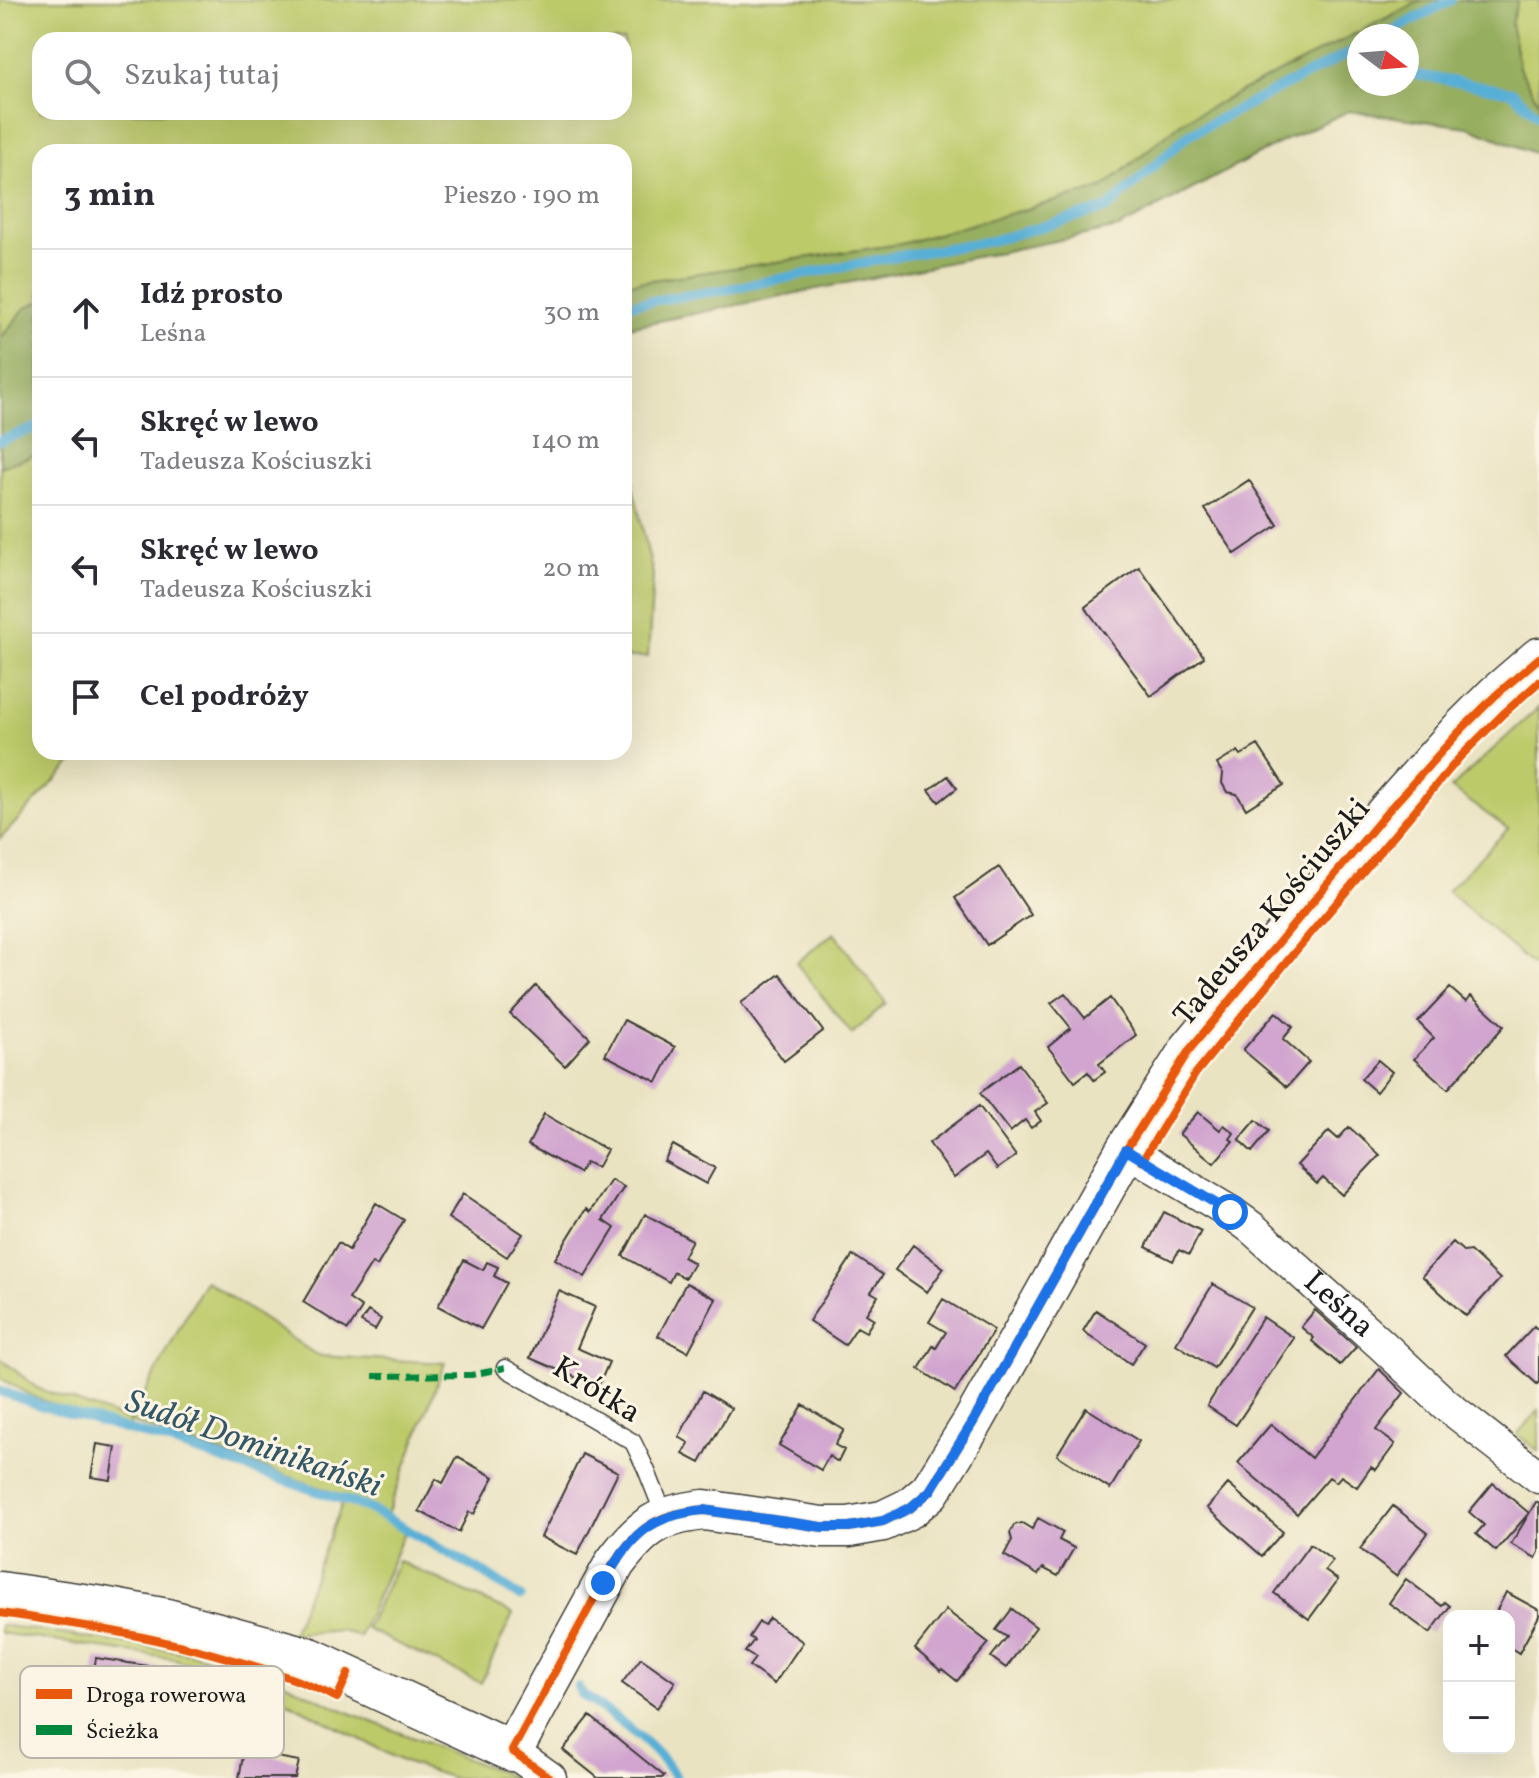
<!DOCTYPE html>
<html lang="pl">
<meta charset="utf-8">
<style>
:root{--surface:#fff;--page:#f2f2f3;--text:#2b2b33;--muted:#7c7c81;--line:#e1e1e2}
body{margin:0;font-family:Vollkorn,serif;background:var(--page);color:var(--text)}
.controls{position:absolute;right:24px;bottom:24px;display:grid;overflow:hidden;border-radius:16px;box-shadow:0 8px 32px #0002}
.controls button{width:72px;height:72px;display:grid;place-items:center;padding:0;border:0;border-bottom:2px solid var(--line);background:var(--surface);color:var(--text);font:40px sans-serif}
.compass{position:absolute;left:1347px;top:24px;width:72px;height:72px;border-radius:50%;background:var(--surface);box-shadow:0 8px 32px #0002;rotate:106deg}
.stop{position:absolute;width:24px;height:24px;margin:-18px;border:6px solid #1a73e8;border-radius:50%;background:#fff}
.stop.end{background:#1a73e8;border-color:#fff;box-shadow:0 2px 8px #0008}
.list{margin:0;padding:0;list-style:none}
h2{display:flex;justify-content:space-between;align-items:center;height:104px;margin:0;padding:0 32px;font-size:34px}
h2 small{font-size:26px;font-weight:400;color:var(--muted)}
.list li{display:grid;grid-template-columns:52px 1fr auto;gap:24px;align-items:center;box-sizing:border-box;height:128px;padding:0 32px;border-top:2px solid var(--line)}
.list b{display:block;font-size:30px;white-space:nowrap}
.list p{margin:0;font-size:26px;white-space:nowrap;color:var(--muted)}
.list em{font-size:26px;font-style:normal;color:var(--muted)}
.icon{flex:none;width:44px;height:44px;fill:none;stroke:currentColor;stroke-width:2;stroke-linecap:round;stroke-linejoin:round}
.map{position:relative;flex:none;width:1539px;height:1778px;overflow:hidden}
.search{position:absolute;background:var(--surface);box-shadow:0 8px 32px #0002;left:32px;top:32px;width:600px;height:88px;display:flex;align-items:center;gap:20px;box-sizing:border-box;padding:0 28px;border-radius:24px;color:var(--muted);font-size:30px}
.panel{position:absolute;background:var(--surface);box-shadow:0 8px 32px #0002;left:32px;top:144px;width:600px;height:616px;border-radius:24px}
.map>svg:first-child{display:block}
</style>
<div class="map">
<svg width="1539" height="1778" viewBox="0 0 1539 1778">
<rect width="100%" height="100%" fill="#fcf5e5"/>
<filter id="ink" filterUnits="userSpaceOnUse"><feTurbulence type="fractalNoise" baseFrequency=".0125" numOctaves="2"/><feDisplacementMap in="SourceGraphic" scale="16" xChannelSelector="R" yChannelSelector="G"/><feConvolveMatrix kernelMatrix="1 2 1 2 8 2 1 2 1" color-interpolation-filters="sRGB"/></filter>
<filter id="wash" filterUnits="userSpaceOnUse"><feTurbulence type="fractalNoise" baseFrequency=".006" numOctaves="4" result="noise"/><feDisplacementMap in="SourceGraphic" scale="32" xChannelSelector="R" yChannelSelector="G"/><feGaussianBlur stdDeviation="1.8" result="paint"/><feColorMatrix in="noise" values="0 0 0 0 0 0 0 0 0 0 0 0 0 0 0 0 0 1.4 0 .05"/><feComposite in="paint" operator="in"/></filter>
<g filter="url(#wash)">
<rect width="100%" height="100%" fill="#eae3c2"/>
<path fill="#bdca6b" stroke="#6c7344" stroke-width="2" fill-rule="evenodd" d="M0,0H1422L1183,121L1102,188L901,244L624,284V152H40V301L25,308L0,339ZM40,40H624V112H40Z
M1518,0H1539V103L1519,68L1511,23Z
M624,445L653,575L648,657H624Z
M40,453V752H82L0,839V467Z
M1539,707V971L1447,891L1508,829L1451,788Z
M834,933L886,1003L852,1034L796,963Z
M205,1280L318,1356L445,1363L387,1515L406,1529L359,1637L342,1630L292,1634L345,1496L131,1422L125,1433L32,1396L0,1378V1358L37,1388L130,1421Z
M1539,1410V1452L1517,1434Z
M398,1561L513,1614L481,1683L366,1629Z
M0,1625L194,1654L288,1684L345,1711L515,1778H452L404,1762L248,1681L175,1659L0,1633Z"/>
<path fill="#96ae5f" stroke="#59653e" stroke-width="2" fill-rule="evenodd" d="M1422,0H1518L1511,23L1519,68L1539,103V155L1468,127L1349,111L1285,140L1119,228L624,328V284L901,244L1102,188L1183,121ZM1359,36H1407V84H1359Z
M40,301V453L0,467V339L25,308Z"/>
<g fill="none" stroke-linecap="round" stroke-linejoin="round">
<path stroke="#59afd6" stroke-width="10" d="M1383,36L1451,0
M1407,73L1512,92L1539,116
M624,305L723,290L899,256L991,241L1108,208L1188,135L1359,48
M0,441L40,426
M0,1391L40,1405L170,1442L368,1508L484,1573L520,1597
M578,1687L582,1694C613,1716 656,1745 676,1778"/>
</g>
<g id="blocks">
<path fill="#d1a5cf" d="M1249,480L1278,525L1235,554L1205,509Z
M1139,567L1204,657L1151,696L1085,607Z
M1258,745L1284,785L1246,809L1237,794L1227,792L1222,783L1223,774L1217,764L1238,751L1241,755Z
M948,776L957,788L939,802L929,790Z
M999,867L1031,915L987,945L955,898Z
M780,974L823,1031L784,1061L741,1003Z
M536,986L590,1038L565,1066L510,1014Z
M1450,988L1466,1002L1471,996L1504,1026L1448,1089L1414,1059L1434,1038L1418,1022Z
M1065,993L1085,1018L1110,998L1136,1035L1099,1064L1105,1072L1094,1080L1088,1072L1075,1082L1048,1047L1071,1028L1051,1003Z
M1276,1012L1293,1027L1283,1039L1309,1062L1287,1087L1243,1050Z
M624,1020L675,1047L657,1082L605,1055Z
M1378,1060L1392,1072L1376,1092L1361,1079Z
M1019,1064L1048,1103L1035,1112L1041,1121L1031,1128L1025,1120L1010,1132L980,1093Z
M979,1106L1016,1156L997,1169L986,1154L954,1178L929,1143Z
M1198,1112L1220,1130L1224,1125L1234,1133L1230,1139L1233,1141L1214,1163L1179,1134Z
M544,1114L607,1150L597,1168L586,1162L579,1173L528,1145Z
M1256,1120L1269,1131L1252,1152L1239,1140Z
M1349,1127L1380,1155L1342,1195L1323,1178L1317,1184L1297,1165L1329,1131L1338,1139Z
M673,1145L715,1168L706,1184L664,1161Z
M611,1180L624,1187L603,1220L615,1228L585,1277L555,1259L586,1209L590,1212Z
M463,1194L523,1234L507,1257L448,1218Z
M376,1203L404,1220L377,1266L372,1263L349,1299L362,1308L348,1330L303,1302L338,1243L349,1250Z
M1164,1212L1201,1231L1189,1255L1179,1250L1173,1261L1146,1247Z
M645,1214L692,1240L683,1257L694,1263L685,1278L674,1272L669,1282L623,1256Z
M1453,1242L1464,1252L1470,1251L1500,1279L1466,1316L1422,1276Z
M913,1245L944,1268L927,1292L895,1270Z
M853,1255L883,1275L871,1292L878,1296L866,1314L874,1319L866,1332L857,1327L845,1345L809,1321Z
M464,1260L483,1270L487,1262L498,1267L494,1276L507,1283L481,1329L438,1306Z
M686,1283L716,1299L688,1352L658,1336Z
M1213,1284L1252,1307L1214,1368L1176,1344Z
M559,1291L595,1307L577,1348L609,1362L598,1387L530,1358Z
M943,1299L994,1330L955,1392L919,1369L933,1346L936,1348L946,1332L929,1322Z
M1096,1310L1145,1343L1131,1364L1083,1331Z
M1315,1310L1356,1347L1340,1365L1312,1341L1314,1338L1301,1327Z
M368,1311L381,1319L375,1330L361,1322Z
M1263,1317L1294,1338L1236,1425L1207,1406Z
M1534,1326L1539,1331V1382L1537,1384L1506,1356Z
M1379,1369L1404,1393L1376,1430L1395,1444L1376,1470L1371,1467L1357,1487L1341,1476L1336,1482L1329,1477L1297,1514L1238,1463L1271,1424L1311,1458Z
M703,1391L731,1408L700,1463L683,1454L689,1443L679,1437Z
M803,1405L844,1430L835,1445L844,1450L838,1462L829,1456L821,1470L779,1445Z
M1086,1408L1139,1441L1110,1489L1057,1455Z
M97,1444L116,1447L111,1480L91,1477Z
M582,1454L618,1472L577,1555L541,1537Z
M457,1457L494,1477L474,1514L469,1512L459,1532L419,1511L436,1479L443,1483Z
M1493,1483L1529,1513L1496,1551L1476,1534L1484,1525L1469,1512Z
M1228,1484L1283,1532L1262,1556L1207,1508Z
M1536,1502L1539,1503V1552L1536,1558L1511,1544Z
M1393,1506L1428,1533L1396,1576L1360,1549Z
M1038,1518L1063,1532L1059,1540L1074,1548L1058,1576L1043,1568L1038,1575L1004,1555L1012,1540L1010,1533L1014,1525L1022,1523L1032,1529Z
M1310,1544L1333,1561L1325,1571L1338,1580L1309,1619L1274,1593Z
M1406,1579L1442,1606L1445,1602L1450,1606L1430,1633L1389,1603Z
M1506,1592L1539,1610V1616L1519,1653L1509,1647V1616H1494Z
M1012,1609L1036,1627L1006,1668L991,1657L1007,1637L996,1630Z
M946,1610L989,1643L957,1681L942,1669L941,1671L915,1649Z
M769,1618L803,1642L774,1684L749,1666L755,1658L745,1652L754,1640L749,1637L759,1622L764,1625Z
M96,1658L232,1679L227,1716L90,1695Z
M641,1658L675,1682L657,1708L622,1683Z
M590,1716L664,1776L662,1778H598L563,1750Z
M244,1751L299,1761L295,1778H239Z"/>
</g>
</g>
<g filter="url(#ink)">
<use href="#blocks" fill-opacity="0" stroke="#3b3a35" stroke-width="2"/>
<g fill="none" stroke-linecap="round" stroke-linejoin="round">
<g stroke="#3b3a35" stroke-width="19">
<path id="service" d="M505,1368L633,1442L646,1469L665,1517"/>
</g>
<g stroke="#3b3a35" stroke-width="35">
<g id="minor">
<path id="s1" d="M1126,1150L1230,1212L1252,1228L1382,1345L1445,1404L1539,1477"/>
<path d="M512,1751L550,1778"/>
</g>
</g>
<g stroke="#3b3a35" stroke-width="43">
<path id="tertiary" d="M0,1592L97,1606L167,1619L310,1658L512,1751L615,1563C643,1526 658,1515 704,1510L822,1527H849L883,1521L910,1508L930,1491L973,1422L1126,1150L1190,1049L1388,811L1459,732L1496,695L1539,658"/>
</g>
<use href="#service" stroke="#fff" stroke-width="16"/>
<use href="#minor" stroke="#fff" stroke-width="32"/>
<use href="#tertiary" stroke="#fff" stroke-width="40"/>
<path stroke="#00873e" stroke-width="6" stroke-dasharray="12 6" stroke-linecap="butt" d="M373,1376L471,1375L505,1368"/>
<g stroke="#fcf5e5" stroke-width="13">
<path id="cycleway" d="M1142,1161L1196,1073L1289,959L1460,757L1503,714L1539,682
M0,1613C79,1624 157,1637 234,1660C270,1670 303,1681 337,1698L348,1674
M550,1778L512,1751C535,1709 557,1667 580,1625C598,1593 615,1551 646,1528C663,1515 683,1512 704,1510L822,1527H849L883,1521L910,1508L930,1491L973,1422L1126,1150L1190,1049L1388,811L1459,732L1496,695L1539,658"/>
</g>
<use href="#cycleway" stroke="#e8590c" stroke-width="8"/>
</g>
</g>
<g fill="none" stroke-linecap="round" stroke-linejoin="round" filter="url(#ink)">
<path stroke="#1a73e8" stroke-width="10" d="M603,1583C631,1536 648,1515 704,1510L822,1527H849L883,1521L910,1508L930,1491L973,1422L1126,1150L1230,1212"/>
</g>
<g text-anchor="middle" dominant-baseline="central" stroke-width="6" stroke-linejoin="round" paint-order="stroke">
<g font-size="32" fill="#1c1c1c" stroke="#fcf5e5">
<text transform="translate(1273 913) rotate(-50)">Tadeusza Kościuszki</text>
<text stroke="none"><textPath href="#s1" startOffset="264">Leśna</textPath></text>
<text transform="translate(596 1391) rotate(32)">Krótka</text>
</g>
<g font-size="34" font-style="italic" fill="#345766" stroke="#fcf5e5">
<text transform="translate(253 1445) rotate(19)">Sudół Dominikański</text>
</g>
</g>
<rect x="20" y="1666" width="264" height="92" rx="12" fill="#fcf5e5" stroke="#b9b4a9" stroke-width="2"/>
<rect x="36" y="1689" width="36" height="10" fill="#e8590c"/>
<rect x="36" y="1725" width="36" height="10" fill="#00873e"/>
<g font-size="22" fill="#1c1c1c">
<text x="86" y="1702">Droga rowerowa</text>
<text x="86" y="1738">Ścieżka</text>
</g>
</svg>
<div class="controls">
<button>+</button>
<button>−</button>
</div>
<svg class="compass" viewBox="-18 -18 36 36"><path d="M0-13l5 13h-10z" fill="#e53935"/><path d="M0 13l5-13h-10z" fill="#7c7c81"/></svg>
<div class="stop" style="left:1230px;top:1212px"></div>
<div class="stop end" style="left:603px;top:1583px"></div>
<div class="search"><svg class="icon" aria-label="search" viewBox="0 0 24 24"><circle cx="10" cy="10" r="6"/><path d="M15 15l6 6"/></svg>Szukaj tutaj</div>
<section class="panel">
<h2>3 min<small>Pieszo · 190 m</small></h2>
<ul class="list">
<li><svg class="icon" aria-label="ahead" viewBox="0 0 24 24"><path d="M12 20V5M6 11l6-6 6 6"/></svg><div><b>Idź prosto</b><p>Leśna</p></div><em>30 m</em></li>
<li><svg class="icon" aria-label="left" viewBox="0 0 24 24"><path d="M17 20v-9H6M10 6l-5 5 5 5"/></svg><div><b>Skręć w lewo</b><p>Tadeusza Kościuszki</p></div><em>140 m</em></li>
<li><svg class="icon" aria-label="left" viewBox="0 0 24 24"><path d="M17 20v-9H6M10 6l-5 5 5 5"/></svg><div><b>Skręć w lewo</b><p>Tadeusza Kościuszki</p></div><em>20 m</em></li>
<li><svg class="icon" aria-label="arrive" viewBox="0 0 24 24"><path d="M6 21V4h12l-3 4 3 4H6"/></svg><div><b>Cel podróży</b></div></li>
</ul>
</section>
</div>
